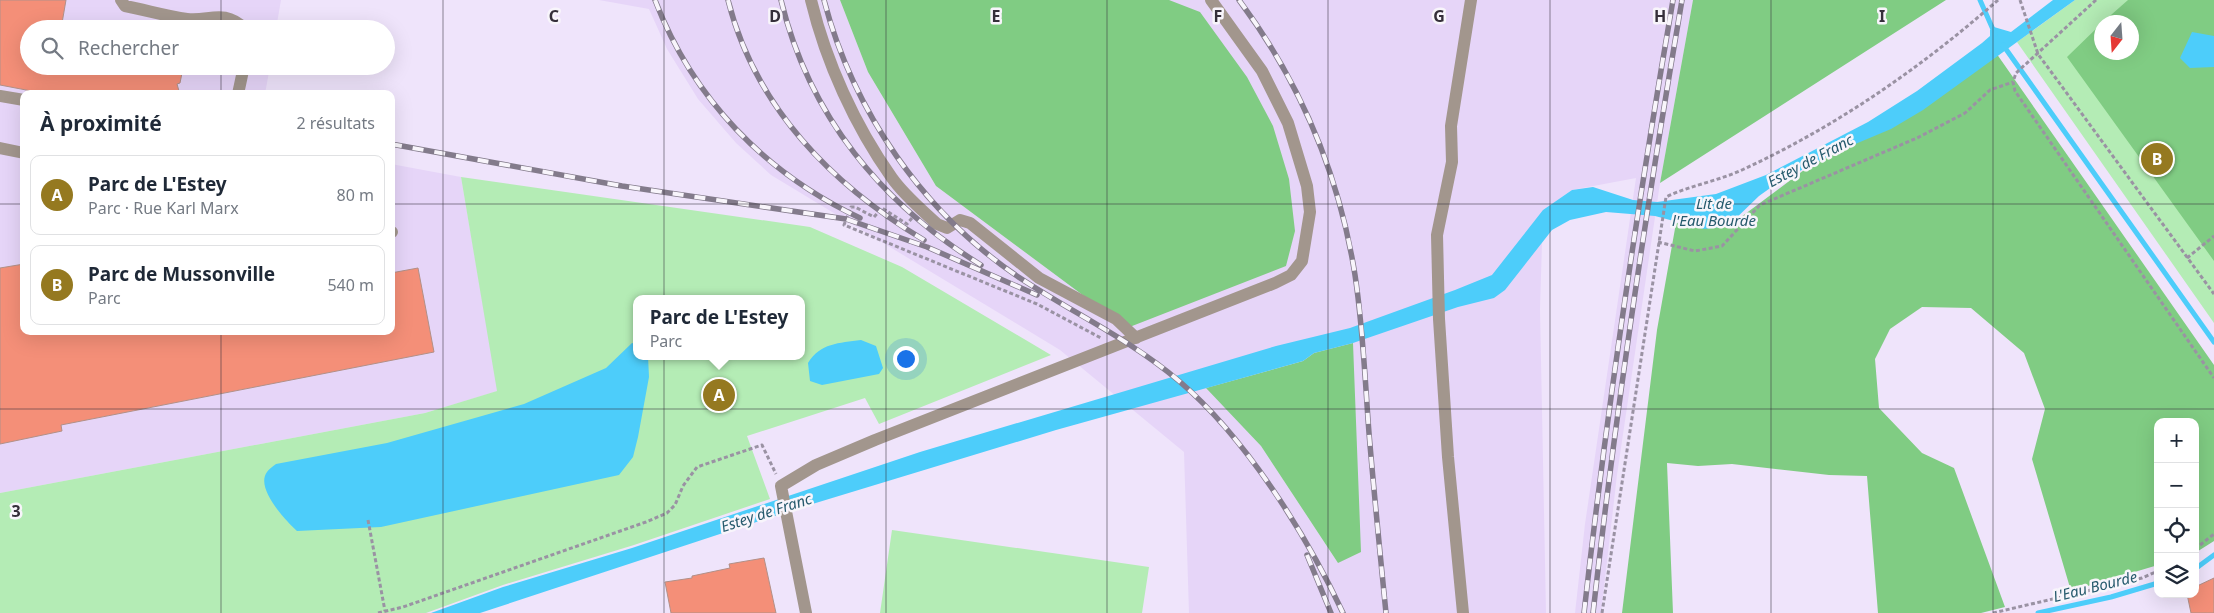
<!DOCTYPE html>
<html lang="fr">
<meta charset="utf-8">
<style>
:root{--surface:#fff;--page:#f6f6f7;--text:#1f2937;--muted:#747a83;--line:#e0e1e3;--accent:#957920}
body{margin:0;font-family:"Noto Sans",sans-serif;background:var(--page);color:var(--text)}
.controls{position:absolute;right:15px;bottom:15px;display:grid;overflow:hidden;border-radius:10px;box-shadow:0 5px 20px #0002}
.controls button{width:45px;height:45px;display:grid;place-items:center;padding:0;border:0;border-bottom:1px solid var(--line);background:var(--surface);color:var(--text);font:25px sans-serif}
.compass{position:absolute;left:2094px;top:15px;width:45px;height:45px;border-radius:50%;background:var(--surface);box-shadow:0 5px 20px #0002;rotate:197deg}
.you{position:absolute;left:905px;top:358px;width:18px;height:18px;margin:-12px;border:4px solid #fff;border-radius:50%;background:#1a73e8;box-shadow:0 0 0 8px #1a73e833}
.badge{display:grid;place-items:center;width:32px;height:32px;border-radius:50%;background:var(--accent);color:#fff;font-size:16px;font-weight:700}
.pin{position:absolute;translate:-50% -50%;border:2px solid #fff;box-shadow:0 1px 5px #0006}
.popup{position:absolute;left:633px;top:295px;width:172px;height:65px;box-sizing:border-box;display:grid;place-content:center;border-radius:10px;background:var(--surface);filter:drop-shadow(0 1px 4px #0005);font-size:16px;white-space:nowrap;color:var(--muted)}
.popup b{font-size:19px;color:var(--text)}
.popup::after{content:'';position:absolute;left:50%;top:100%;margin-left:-10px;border:10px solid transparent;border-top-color:var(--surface)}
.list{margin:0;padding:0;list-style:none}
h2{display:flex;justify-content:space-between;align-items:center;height:65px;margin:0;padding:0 20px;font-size:21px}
h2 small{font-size:16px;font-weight:400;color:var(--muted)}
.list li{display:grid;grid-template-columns:32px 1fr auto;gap:15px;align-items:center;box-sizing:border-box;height:80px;margin:0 10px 10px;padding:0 10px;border:1px solid var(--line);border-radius:10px}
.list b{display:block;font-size:19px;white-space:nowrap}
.list p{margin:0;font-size:16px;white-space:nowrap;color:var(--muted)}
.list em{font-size:16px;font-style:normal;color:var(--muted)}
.icon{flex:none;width:28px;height:28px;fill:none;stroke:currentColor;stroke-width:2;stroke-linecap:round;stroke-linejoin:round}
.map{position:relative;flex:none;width:2214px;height:613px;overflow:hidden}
.search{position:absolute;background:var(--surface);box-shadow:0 5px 20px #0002;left:20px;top:20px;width:375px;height:55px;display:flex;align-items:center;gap:12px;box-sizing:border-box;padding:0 18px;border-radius:28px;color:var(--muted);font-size:19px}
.panel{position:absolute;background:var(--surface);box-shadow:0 5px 20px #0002;left:20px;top:90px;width:375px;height:245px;border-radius:10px}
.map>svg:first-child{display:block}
</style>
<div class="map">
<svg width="2214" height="613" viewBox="0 0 2214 613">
<rect width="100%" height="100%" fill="#efe4fb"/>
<path fill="#e6d5f8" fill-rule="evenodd" d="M0,0H281L276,29H29V66H270L265,94H24V331H391V164L461,177L498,391L425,413L0,493Z
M599,0H840L868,72L936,186L1127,328L1169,0H1693L1660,183L1617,475L1601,613H1575L1585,524L1636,178L1572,190L1543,210L1540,309L1546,613H1189L1184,452L1060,350L771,175L736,143L698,99L667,49L649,9ZM1314,353L1338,563L1261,446L1207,388L1303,361Z"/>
<path fill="#b4ecb5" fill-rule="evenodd" d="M2075,0H2214V323L2017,42ZM2102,22H2132V52H2102Z
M461,177L810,227L902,267L1051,355L879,424L865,398L747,436L770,499L634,545L503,585L426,613H0V493L425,413L497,391ZM636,299H802V356H636Z
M892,530L1149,567L1142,613H880Z"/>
<path fill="#80cc83" d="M840,0H1169L1200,12L1247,77L1273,126L1289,179L1295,231L1286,266L1127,328L936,186L868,72Z
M1693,0H1946L1660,183Z
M2128,0H2214V261L2067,57L2101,24L2102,52H2132V22H2103Z
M1994,50L2214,365V541L2195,553V422H2158V565L2071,591L2032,459L2045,409L2024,353L1971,308L1922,307L1890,329L1875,359L1879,408L1922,453L1954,468L2005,607L1981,613H1878L1867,476L1829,475L1732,464L1698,466L1667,463L1673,613H1622L1657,330L1676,223L1729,226L1808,167Z
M1353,343L1361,552L1338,563L1261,446L1206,388L1303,361L1314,353Z"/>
<path fill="#4dcdfa" d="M2053,0H2075L1923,110L1891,129L1841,150L1780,181L1759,196L1728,226L1704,229L1655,216L1606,212L1570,220L1552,230L1505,290L1494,298L1458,307L1353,343L1314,353L1303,361L1056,430L796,509L480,613H431L503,587L632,548L920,452L1276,346L1350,328L1455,290L1492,275L1543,210L1572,190L1593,187L1633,200L1657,202L1716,194L1766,175L1868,122L1917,91L1982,43L1990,36V30L1994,27L2011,32Z
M2192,32L2214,36V67L2190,68L2180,58Z
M861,340L876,346L883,368L879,374L822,385L810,381L808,363C820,343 839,343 861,340Z
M632,343L636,344V356H648L649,377L638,437L633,457L619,475L381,527L297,531C285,520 255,488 267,472C269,469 273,466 276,464L387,443L524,404L606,368Z"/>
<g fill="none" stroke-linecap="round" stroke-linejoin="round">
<path stroke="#4dcdfa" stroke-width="5" d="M1980,0L1995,34
M2003,45L2214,342
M2195,569L2214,555
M2038,613L2111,597L2158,583"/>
</g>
<path fill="#f48f78" stroke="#b19088" d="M0,0H66L61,29H29V66H173L183,68L180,83L177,84L179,91L175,92L176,94H47L0,85Z
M24,264V331H391V273L418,268L434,352L61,425L62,431L0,444V268Z
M764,558L776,613H671L665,582L692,578V576L730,568L729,564Z
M2214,578V613H2191L2187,594H2195V587Z"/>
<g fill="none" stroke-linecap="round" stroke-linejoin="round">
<path stroke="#9a92a3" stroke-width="3" stroke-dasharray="4 2.5" stroke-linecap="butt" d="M2020,0L2038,54L2214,294
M2096,0L2016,73L2013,82L2015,91L2214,378
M912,218L907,224L882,208L874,217L855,207H851L844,225L1037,304L1101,338
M1658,242L1695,251L1722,246L1760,205L1917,138L1965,113L1990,90L2013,82
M2187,258L2214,236
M368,520L385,611
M2195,549L2214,534
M378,613L403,607L646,522L667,513L675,505L683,486L697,467L762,445L776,474
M1602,613L1666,197C1691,185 1719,181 1744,169C1837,126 1922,67 1998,0
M1993,613L2142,578L2158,571"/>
<path stroke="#a2968d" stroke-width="12" d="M121,0L125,6C146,10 166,16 187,19C209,22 223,8 245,29
M811,0C826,62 855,126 892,178C904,195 922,210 937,224L947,228L960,220L970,223L1039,278L1116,319L1136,338
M238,94L244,66
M0,96L24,100
M0,148L24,153
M391,232H392
M806,613L781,486L816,465L875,440L1275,283L1291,275L1302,261L1310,212L1307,186L1288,123L1262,71L1211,0
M1463,613L1448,457L1439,319L1437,235L1452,162L1451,126L1471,0"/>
<g stroke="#837b8b" stroke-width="5.5">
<path id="rail" d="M655,0C693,99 765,173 860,218
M728,0C755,107 832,185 924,240
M781,0C809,116 882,204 981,265
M824,0C853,111 924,214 1020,278C1073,313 1131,340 1179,381C1246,438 1306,534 1343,613
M1239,0C1300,82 1339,174 1355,275C1363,327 1365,380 1369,433C1374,493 1380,553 1386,613
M391,144L622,186L846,219L927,247L1037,295
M1307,555L1331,613
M1584,613C1607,408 1638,203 1673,0
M1593,613C1616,408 1647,204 1682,0"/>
</g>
<use href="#rail" stroke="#f8f5fb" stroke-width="4" stroke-dasharray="11" stroke-linecap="butt"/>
</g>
<path fill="none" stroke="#352f3a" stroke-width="1" stroke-opacity="0.55" d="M221,0V29M443,0V613M664,0V613M886,0V613M1107,0V613M1328,0V613M1550,0V613M1771,0V613M1993,0V613M221,66V94M0,204H24M391,204H2214M221,331V613M0,409H2214"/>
<g text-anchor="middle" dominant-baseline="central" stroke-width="5" stroke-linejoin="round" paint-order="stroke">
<g font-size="15" font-style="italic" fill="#265a6d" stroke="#f8f5fb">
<text transform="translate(1810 160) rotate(-28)">Estey de Franc</text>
<text x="1714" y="203">Lit de<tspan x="1714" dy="17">l'Eau Bourde</tspan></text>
<text transform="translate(766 512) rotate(-18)">Estey de Franc</text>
<text transform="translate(2095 586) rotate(-14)">L'Eau Bourde</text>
</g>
</g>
<g font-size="16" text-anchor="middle" font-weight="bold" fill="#352f3a" stroke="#f8f5fb" stroke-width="5" stroke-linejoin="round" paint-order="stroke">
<text x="554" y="22">C</text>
<text x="775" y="22">D</text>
<text x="996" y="22">E</text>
<text x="1218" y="22">F</text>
<text x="1439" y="22">G</text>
<text x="1660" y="22">H</text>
<text x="1882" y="22">I</text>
<text x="16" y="517">3</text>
</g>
</svg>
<div class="controls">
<button>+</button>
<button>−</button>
<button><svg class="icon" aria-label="locate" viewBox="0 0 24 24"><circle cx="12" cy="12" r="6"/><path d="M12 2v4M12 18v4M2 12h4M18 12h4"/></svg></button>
<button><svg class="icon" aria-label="layers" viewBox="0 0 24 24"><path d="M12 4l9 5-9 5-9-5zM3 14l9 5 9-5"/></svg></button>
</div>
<svg class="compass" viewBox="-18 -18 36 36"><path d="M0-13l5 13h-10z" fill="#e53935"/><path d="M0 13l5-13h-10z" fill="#747a83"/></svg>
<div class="you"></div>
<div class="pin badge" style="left:719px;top:395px">A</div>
<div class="popup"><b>Parc de L'Estey</b>Parc</div>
<div class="pin badge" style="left:2157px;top:159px">B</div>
<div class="search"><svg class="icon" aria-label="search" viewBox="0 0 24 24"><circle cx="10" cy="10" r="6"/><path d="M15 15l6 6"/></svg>Rechercher</div>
<section class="panel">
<h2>À proximité<small>2 résultats</small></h2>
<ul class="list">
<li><span class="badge">A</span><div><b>Parc de L'Estey</b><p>Parc · Rue Karl Marx</p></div><em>80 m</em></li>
<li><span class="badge">B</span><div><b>Parc de Mussonville</b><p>Parc</p></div><em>540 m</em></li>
</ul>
</section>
</div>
